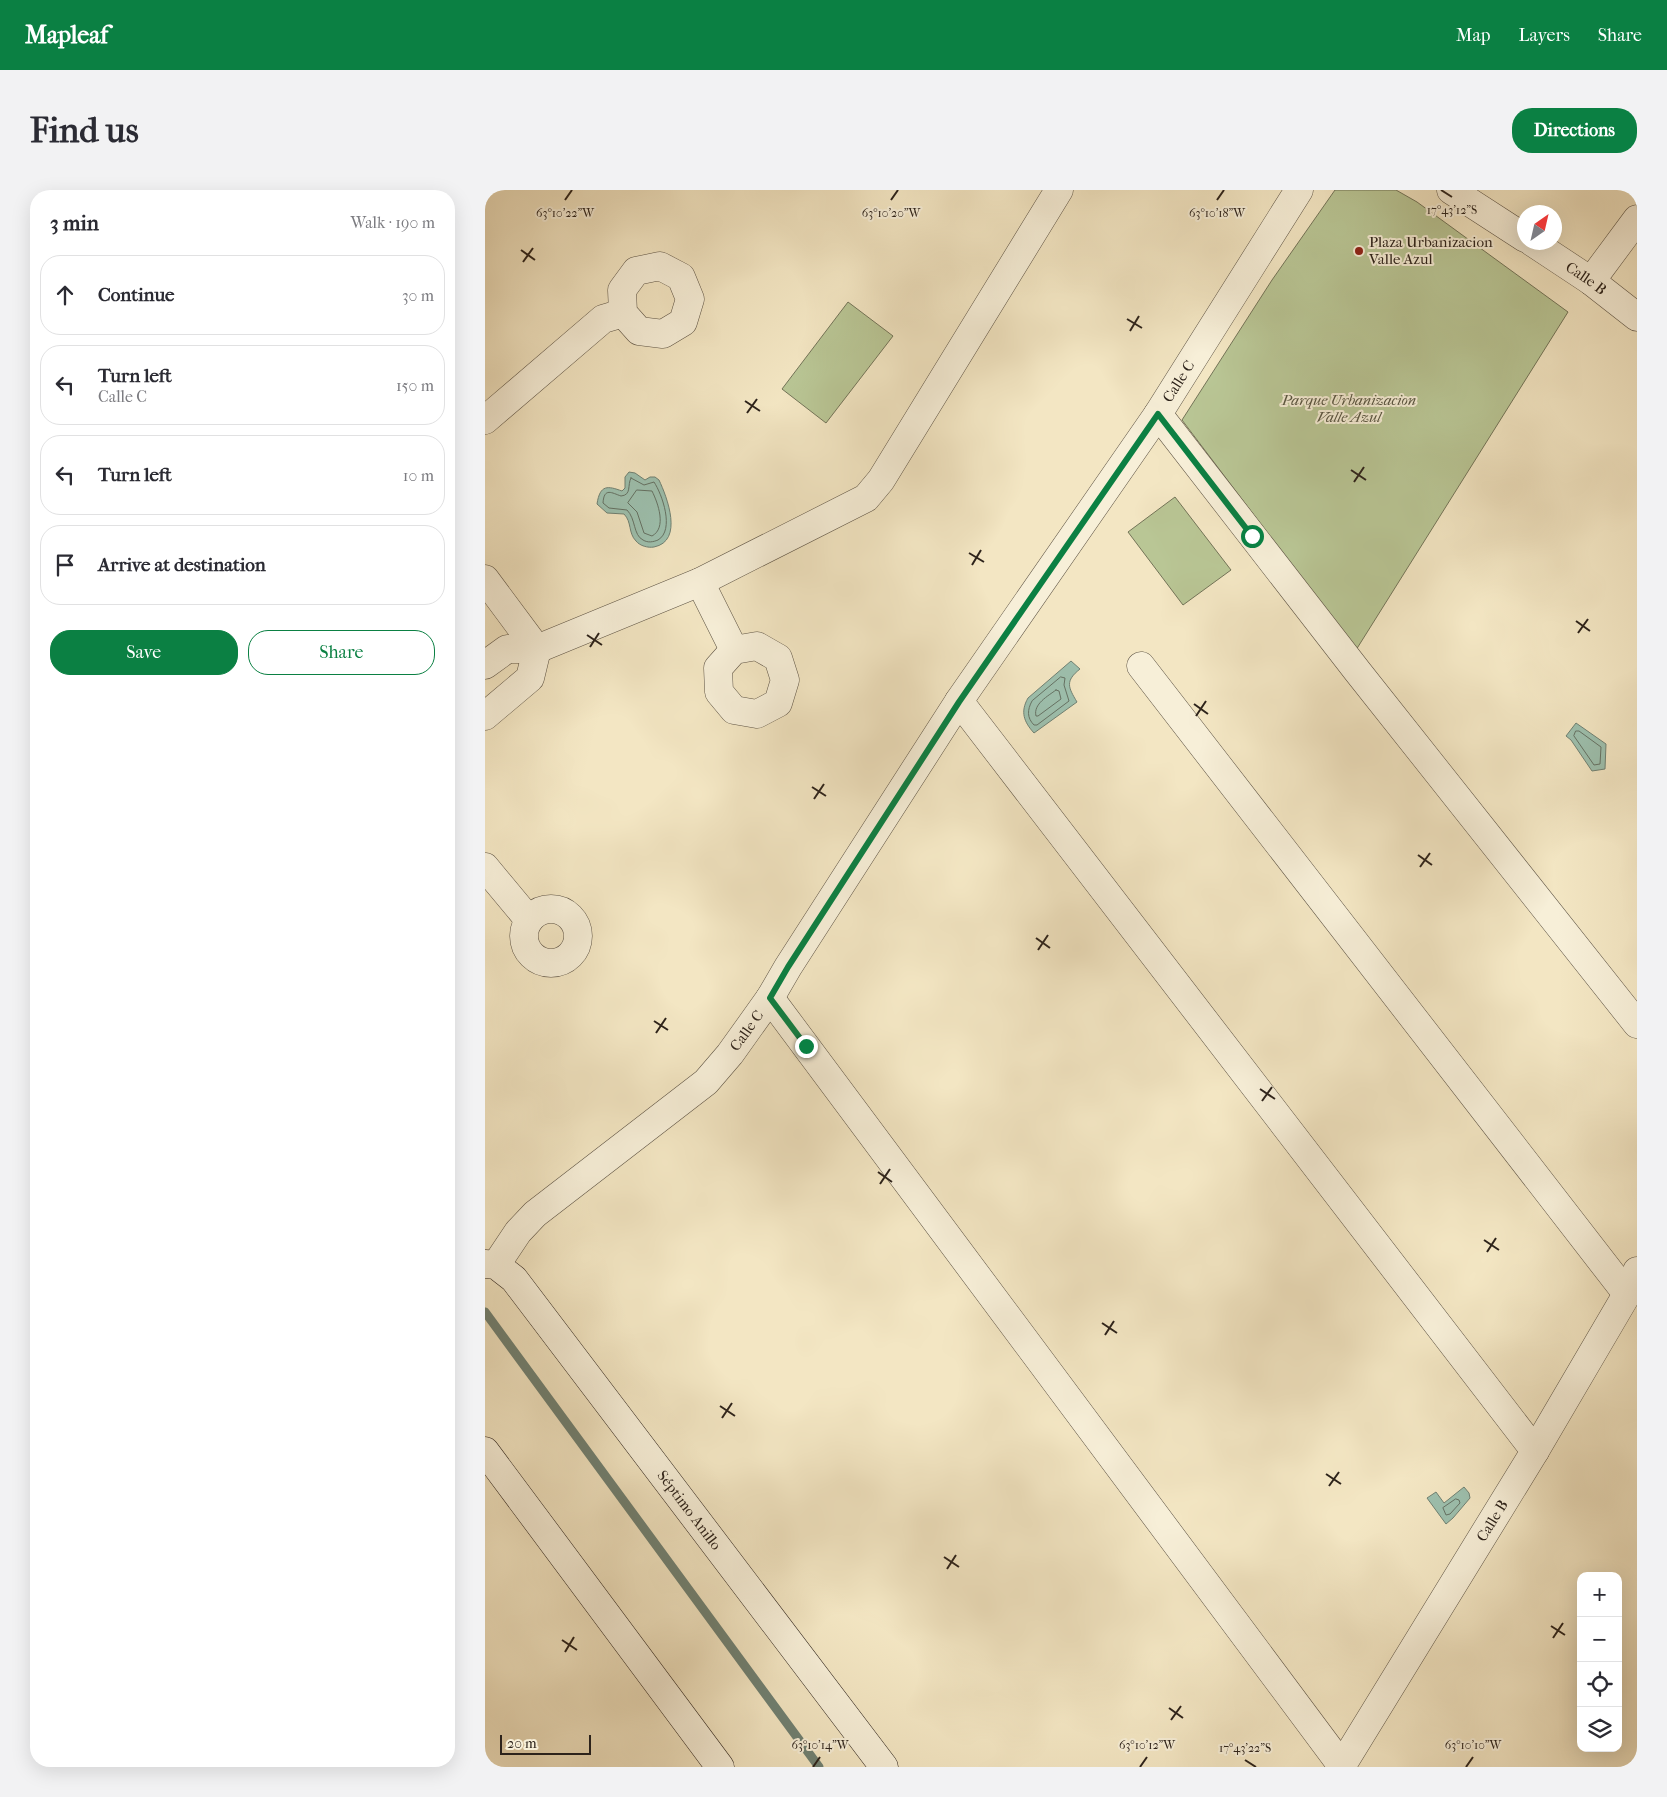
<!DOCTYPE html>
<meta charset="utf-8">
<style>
:root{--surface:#fff;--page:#f2f2f3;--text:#2b2b33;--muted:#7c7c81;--line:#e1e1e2;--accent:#0b8043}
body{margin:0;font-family:"IM FELL French Canon",serif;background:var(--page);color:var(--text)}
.controls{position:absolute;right:15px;bottom:15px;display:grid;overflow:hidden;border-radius:10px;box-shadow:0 5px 20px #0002}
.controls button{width:45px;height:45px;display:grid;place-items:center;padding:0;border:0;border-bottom:1px solid var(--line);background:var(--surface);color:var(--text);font:25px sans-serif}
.compass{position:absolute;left:1032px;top:15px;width:45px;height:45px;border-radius:50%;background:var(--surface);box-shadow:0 5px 20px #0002;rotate:34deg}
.scale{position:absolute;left:15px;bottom:12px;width:91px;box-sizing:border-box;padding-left:5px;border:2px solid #2d231b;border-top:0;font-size:14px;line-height:18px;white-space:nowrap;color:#2d231b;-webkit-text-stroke:4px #f7efd8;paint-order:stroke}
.stop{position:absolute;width:15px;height:15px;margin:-11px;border:4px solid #0b8043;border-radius:50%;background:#fff}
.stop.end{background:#0b8043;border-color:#fff;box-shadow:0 1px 5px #0008}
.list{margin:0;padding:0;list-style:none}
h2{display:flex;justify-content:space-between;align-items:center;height:65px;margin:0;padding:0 20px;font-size:21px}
h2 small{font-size:16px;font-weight:400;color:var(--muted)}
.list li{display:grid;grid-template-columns:32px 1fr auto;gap:15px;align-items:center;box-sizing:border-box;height:80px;margin:0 10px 10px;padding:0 10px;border:1px solid var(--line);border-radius:20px}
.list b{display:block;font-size:19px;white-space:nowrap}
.list p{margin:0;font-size:16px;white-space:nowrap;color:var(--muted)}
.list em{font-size:16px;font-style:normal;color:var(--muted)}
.actions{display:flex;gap:10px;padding:15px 20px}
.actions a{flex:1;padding:11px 0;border:1px solid var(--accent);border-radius:20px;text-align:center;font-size:18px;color:var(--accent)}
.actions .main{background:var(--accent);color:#fff}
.icon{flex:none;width:28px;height:28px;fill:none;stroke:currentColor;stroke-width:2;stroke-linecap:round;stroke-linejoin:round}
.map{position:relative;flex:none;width:1152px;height:1577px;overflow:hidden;border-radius:20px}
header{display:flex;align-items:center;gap:30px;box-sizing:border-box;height:70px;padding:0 25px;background:var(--accent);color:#fff}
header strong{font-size:24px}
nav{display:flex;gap:28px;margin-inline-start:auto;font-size:18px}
.intro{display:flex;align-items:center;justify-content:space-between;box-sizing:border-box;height:120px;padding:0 30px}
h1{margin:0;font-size:35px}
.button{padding:12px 22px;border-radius:20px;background:var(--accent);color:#fff;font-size:18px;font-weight:700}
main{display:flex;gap:30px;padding:0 30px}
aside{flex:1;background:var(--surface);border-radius:20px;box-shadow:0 5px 20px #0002}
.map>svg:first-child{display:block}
</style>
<header>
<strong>Mapleaf</strong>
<nav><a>Map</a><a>Layers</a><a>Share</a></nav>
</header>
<div class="intro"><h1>Find us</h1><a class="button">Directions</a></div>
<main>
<aside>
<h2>3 min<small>Walk · 190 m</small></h2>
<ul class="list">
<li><svg class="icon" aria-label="ahead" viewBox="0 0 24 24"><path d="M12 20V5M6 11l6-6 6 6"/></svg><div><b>Continue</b></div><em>30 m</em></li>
<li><svg class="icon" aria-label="left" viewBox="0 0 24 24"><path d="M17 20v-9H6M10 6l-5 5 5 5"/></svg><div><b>Turn left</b><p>Calle C</p></div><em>150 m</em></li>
<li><svg class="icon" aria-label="left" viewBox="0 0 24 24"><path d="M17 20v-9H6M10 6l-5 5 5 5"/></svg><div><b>Turn left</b></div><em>10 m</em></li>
<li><svg class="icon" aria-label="arrive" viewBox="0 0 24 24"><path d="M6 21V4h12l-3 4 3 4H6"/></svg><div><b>Arrive at destination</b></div></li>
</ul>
<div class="actions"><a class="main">Save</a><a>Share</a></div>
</aside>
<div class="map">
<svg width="1152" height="1577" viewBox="0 0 1152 1577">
<rect width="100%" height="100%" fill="#f3e6c3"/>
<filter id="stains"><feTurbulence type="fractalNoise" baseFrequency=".004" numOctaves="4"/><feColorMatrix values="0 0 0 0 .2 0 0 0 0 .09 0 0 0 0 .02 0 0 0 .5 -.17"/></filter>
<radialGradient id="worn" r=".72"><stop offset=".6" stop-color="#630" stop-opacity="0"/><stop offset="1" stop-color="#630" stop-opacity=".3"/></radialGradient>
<path fill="#b9c695" stroke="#737458" d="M850,0H911L932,12L1083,122L871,460L697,230L787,90Z
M363,112L408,146L341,233L297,199Z
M690,307L746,380L698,415L643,342Z"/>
<path fill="#9dc0ae" stroke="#708173" d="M144,282L150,283L160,290L165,287H170L174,290C182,307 199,351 169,357C163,358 155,356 151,351C143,343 147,332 139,324L122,323L112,314C115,294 123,296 137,301L140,298V287Z
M586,471L595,479C580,491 583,497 592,512L549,543C539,532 535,522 543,508Z
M1091,533L1121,554L1120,579L1107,581L1086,550L1081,546Z
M979,1297L984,1303L985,1308L968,1328L961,1334L942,1308L951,1302L959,1313Z"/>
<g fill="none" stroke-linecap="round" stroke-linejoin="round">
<path stroke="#657264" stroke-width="1" d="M146,288L159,295L169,292C177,304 190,340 173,350C168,352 163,353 158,350C148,345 151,329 142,320L124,318L118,313C119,297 127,303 136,306C147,305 142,295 146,288Z
M152,300L167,301C173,313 182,338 167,346L159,343L152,322L143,313Z
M576,487L580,488L579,495L584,511L552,535H549C542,528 542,520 547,511Z
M571,500L574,501L576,509L553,526H551C548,514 563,506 571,500Z
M1091,541H1094L1116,557L1115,574L1109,575L1089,546Z
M971,1309L974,1310L975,1313L965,1324L961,1325L958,1318Z"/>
<path stroke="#708173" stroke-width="9" d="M0,1122L334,1577"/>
<g stroke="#5e5445" stroke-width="29">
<g id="street">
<path d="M966,0L1040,48"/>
<path id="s1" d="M1047,52L1106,91L1152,127"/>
<path d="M175,76L196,87L205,109L198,132L178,144L154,141L138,123L137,100L151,81Z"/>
<path d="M1106,91L1152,29"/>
<path d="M673,224L873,482L1152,834"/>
<path d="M0,230L118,129L138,123"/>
<path d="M0,389L52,459"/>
<path d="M215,392L249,460"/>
<path d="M272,456L293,468L300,490L293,513L272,524L249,520L234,502L233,478L249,460Z"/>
<path d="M0,475L22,459H52L215,392L381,308L396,290L574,0"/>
<path d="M656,476L1142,1104"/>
<path d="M474,511L1050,1261"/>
<path d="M0,526L45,488L52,459"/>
<path d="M0,677L44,730"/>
<circle cx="66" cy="746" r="27"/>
<path d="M285,808L857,1576"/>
<path id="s2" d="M11,1075L33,1042L50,1024L221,892L245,864L285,808L303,777L474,511L673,224L814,0"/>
<path id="s3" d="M856,1577L1050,1261L1142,1104L1152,1081"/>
</g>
</g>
<g stroke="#2d231b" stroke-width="29">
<g id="secondary">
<path id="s4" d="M0,1074L11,1075L29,1089L399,1577"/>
<path d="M0,1261L235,1577"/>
</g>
</g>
<use href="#street" stroke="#f7efd8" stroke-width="28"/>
<use href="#secondary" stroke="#f7efd8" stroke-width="28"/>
</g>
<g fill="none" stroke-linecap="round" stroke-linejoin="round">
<path stroke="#0b8043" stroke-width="6" d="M321,856L285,808L303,777L474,512L673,224L767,346"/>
</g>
<path fill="none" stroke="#2d231b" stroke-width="2" d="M956,0L967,7M80,10L87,0M406,10L413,0M732,10L739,0M36,60L50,70M38,72L48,58M642,129L657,138M645,141L654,126M260,211L275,221M262,223L272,209M866,280L881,290M869,292L879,277M484,363L499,372M487,375L496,360M1091,431L1105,441M1093,443L1103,429M102,445L117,455M105,457L114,443M709,514L723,524M711,526L721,511M327,597L341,606M329,609L339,594M933,665L947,675M935,677L945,663M551,748L565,758M553,760L563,745M169,831L183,840M171,843L181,828M775,899L790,909M777,911L787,897M393,982L407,992M395,994L405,979M999,1050L1014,1060M1002,1062L1011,1048M617,1133L632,1143M620,1145L629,1131M235,1216L250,1226M237,1228L247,1213M841,1284L856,1294M844,1296L854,1282M459,1367L474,1377M462,1379L471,1365M1066,1436L1080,1445M1068,1448L1078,1433M77,1450L92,1460M80,1462L89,1447M684,1518L698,1528M686,1530L696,1516M760,1570L771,1577M328,1577L335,1567M655,1577L662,1567M981,1577L988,1567"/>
<circle fill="#8f2418" stroke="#f7efd8" stroke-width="2" cx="874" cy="61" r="5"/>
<g text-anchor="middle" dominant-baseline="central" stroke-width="4" stroke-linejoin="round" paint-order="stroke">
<g font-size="15" fill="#2d231b" stroke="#f7efd8" text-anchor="start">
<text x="884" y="52">Plaza Urbanizacion<tspan x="884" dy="17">Valle Azul</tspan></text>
</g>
<g font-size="15" fill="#2d231b" stroke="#f7efd8">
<text stroke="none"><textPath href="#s1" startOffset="65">Calle B</textPath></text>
<text stroke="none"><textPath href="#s2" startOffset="1126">Calle C</textPath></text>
<text stroke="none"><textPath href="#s2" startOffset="346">Calle C</textPath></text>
<text stroke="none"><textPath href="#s4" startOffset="324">Séptimo Anillo</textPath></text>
<text stroke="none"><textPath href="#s3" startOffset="289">Calle B</textPath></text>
</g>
<g font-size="15" font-style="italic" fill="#575440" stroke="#f7efd8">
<text x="864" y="210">Parque Urbanizacion<tspan x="864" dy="17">Valle Azul</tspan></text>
</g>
</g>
<g font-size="12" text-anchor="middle" fill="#2d231b" stroke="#f7efd8" stroke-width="4" stroke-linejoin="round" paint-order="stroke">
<text x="967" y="24">17°43'12"S</text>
<text x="80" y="27">63°10'22"W</text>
<text x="406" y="27">63°10'20"W</text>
<text x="732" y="27">63°10'18"W</text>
<text x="335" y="1559">63°10'14"W</text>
<text x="662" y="1559">63°10'12"W</text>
<text x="988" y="1559">63°10'10"W</text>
<text x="760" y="1562">17°43'22"S</text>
</g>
<rect width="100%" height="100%" filter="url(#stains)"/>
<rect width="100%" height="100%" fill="url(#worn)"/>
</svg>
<div class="controls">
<button>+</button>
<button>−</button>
<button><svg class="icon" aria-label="locate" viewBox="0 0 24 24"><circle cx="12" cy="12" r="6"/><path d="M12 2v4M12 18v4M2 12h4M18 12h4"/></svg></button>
<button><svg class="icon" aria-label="layers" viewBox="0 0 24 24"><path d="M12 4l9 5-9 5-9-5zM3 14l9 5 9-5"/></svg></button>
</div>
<svg class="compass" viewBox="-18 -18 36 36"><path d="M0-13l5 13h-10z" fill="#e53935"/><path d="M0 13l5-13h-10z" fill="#7c7c81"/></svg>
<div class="scale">20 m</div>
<div class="stop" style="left:767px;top:346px"></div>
<div class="stop end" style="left:321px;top:856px"></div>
</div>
</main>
